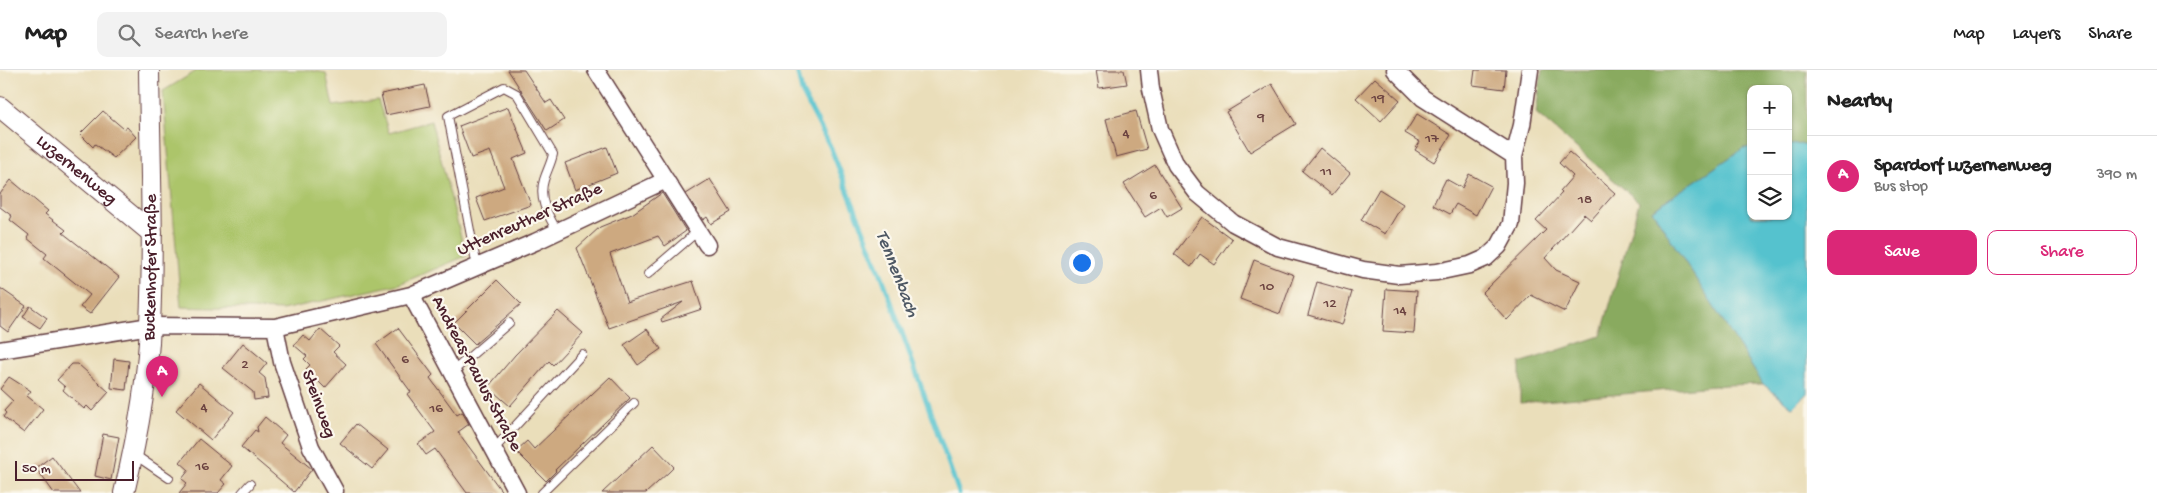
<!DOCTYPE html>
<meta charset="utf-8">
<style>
:root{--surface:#fff;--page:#f2f2f2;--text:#222;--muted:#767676;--line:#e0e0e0;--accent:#db2777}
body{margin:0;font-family:"Gochi Hand",sans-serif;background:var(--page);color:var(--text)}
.controls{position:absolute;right:15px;top:15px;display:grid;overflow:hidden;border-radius:10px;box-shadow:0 1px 4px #0004}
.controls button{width:45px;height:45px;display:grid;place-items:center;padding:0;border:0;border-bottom:1px solid var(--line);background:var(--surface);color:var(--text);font:25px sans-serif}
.scale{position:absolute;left:15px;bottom:12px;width:119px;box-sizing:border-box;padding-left:5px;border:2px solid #4a1f2b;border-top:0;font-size:14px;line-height:18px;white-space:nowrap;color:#4a1f2b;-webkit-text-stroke:4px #fbf7ec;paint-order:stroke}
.you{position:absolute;left:1081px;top:192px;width:18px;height:18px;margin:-12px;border:4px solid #fff;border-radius:50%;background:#1a73e8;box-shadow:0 0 0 8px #1a73e833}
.badge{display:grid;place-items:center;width:32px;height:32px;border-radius:50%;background:var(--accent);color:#fff;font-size:16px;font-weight:700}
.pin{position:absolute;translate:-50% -41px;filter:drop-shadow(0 1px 2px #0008)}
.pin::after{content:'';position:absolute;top:26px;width:18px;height:15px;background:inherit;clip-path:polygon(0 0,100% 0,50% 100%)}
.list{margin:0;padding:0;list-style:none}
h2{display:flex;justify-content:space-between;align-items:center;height:65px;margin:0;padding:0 20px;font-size:21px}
h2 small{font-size:16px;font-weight:400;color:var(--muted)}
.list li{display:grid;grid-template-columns:32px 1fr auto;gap:15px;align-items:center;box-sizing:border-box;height:80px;padding:0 20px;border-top:1px solid var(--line)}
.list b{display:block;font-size:19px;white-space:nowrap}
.list p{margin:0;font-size:16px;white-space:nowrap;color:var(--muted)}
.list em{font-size:16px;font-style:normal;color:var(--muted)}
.actions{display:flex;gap:10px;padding:15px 20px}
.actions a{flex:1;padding:11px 0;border:1px solid var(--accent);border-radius:10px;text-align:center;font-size:18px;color:var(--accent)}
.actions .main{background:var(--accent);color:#fff}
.icon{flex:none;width:28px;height:28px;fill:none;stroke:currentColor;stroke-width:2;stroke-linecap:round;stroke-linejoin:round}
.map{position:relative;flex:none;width:1807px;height:423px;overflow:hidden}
header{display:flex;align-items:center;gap:30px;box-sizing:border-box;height:70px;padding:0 25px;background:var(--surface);border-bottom:1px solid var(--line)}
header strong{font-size:24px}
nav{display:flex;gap:28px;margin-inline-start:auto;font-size:18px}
.search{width:350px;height:45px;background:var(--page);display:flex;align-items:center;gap:12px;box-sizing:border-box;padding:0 18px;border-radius:10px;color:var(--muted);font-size:19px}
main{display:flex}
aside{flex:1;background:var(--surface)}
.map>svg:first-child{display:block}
</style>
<header>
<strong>Map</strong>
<div class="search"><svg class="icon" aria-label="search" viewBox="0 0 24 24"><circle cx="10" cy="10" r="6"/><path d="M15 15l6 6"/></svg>Search here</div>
<nav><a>Map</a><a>Layers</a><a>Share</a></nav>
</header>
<main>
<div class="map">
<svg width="1807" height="423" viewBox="0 0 1807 423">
<rect width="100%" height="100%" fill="#fbf7ec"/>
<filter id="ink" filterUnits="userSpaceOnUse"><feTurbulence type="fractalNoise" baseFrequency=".02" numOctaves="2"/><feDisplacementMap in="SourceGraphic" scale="10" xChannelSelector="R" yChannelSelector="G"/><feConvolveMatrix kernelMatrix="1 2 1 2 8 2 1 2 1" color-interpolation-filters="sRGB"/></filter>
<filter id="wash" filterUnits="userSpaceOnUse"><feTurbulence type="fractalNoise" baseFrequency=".0096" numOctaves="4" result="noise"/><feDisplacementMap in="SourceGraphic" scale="20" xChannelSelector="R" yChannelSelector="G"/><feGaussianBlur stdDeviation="1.12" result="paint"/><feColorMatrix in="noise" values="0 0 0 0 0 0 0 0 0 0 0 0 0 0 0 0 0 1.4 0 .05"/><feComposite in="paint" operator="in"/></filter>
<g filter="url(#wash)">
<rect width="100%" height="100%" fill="#eadeba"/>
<path fill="#acc56b" stroke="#7b724b" d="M198,0H308L326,3L333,36L378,30L389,63L431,51L466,186L399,214L282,240L181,237L163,21Z"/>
<path fill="#89aa5f" stroke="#6a6445" d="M1542,0H1807V74L1788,75V19H1751V78H1744L1652,140L1763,314L1726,315L1520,333V293L1601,266L1639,132L1536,43Z"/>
<path fill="#55c2ce" stroke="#50707c" d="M1807,74V323L1793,338L1763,314L1652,140L1744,78H1751V146H1788V75Z"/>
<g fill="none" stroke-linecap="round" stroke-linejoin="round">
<path stroke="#55c2ce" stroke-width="5" d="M797,0L802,22L830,76L883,209L959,423"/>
</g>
<g id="blocks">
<path fill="#cda980" d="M508,0H524L546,33L551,30L564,50L547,61Z
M1096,0H1124L1127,14L1099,18Z
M1475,0H1506L1504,19L1473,15Z
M1375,8L1400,30L1381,51L1356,28Z
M1272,14L1296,54L1250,82L1226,42Z
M425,15L430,36L386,45L381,24Z
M508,37L527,83L513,89L531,135L485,151L476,128L504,117L490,81L471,88L459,56Z
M103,41L124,59L127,57L136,67L114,88L95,74L93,77L80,64Z
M1136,41L1147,79L1116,87L1106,49Z
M1417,44L1451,65L1434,92L1415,80L1420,72L1405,63Z
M607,77L617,103L575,120L565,93Z
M1320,78L1350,103L1332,125L1302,101Z
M1569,82L1615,123L1591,150L1584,144L1545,188L1556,200L1580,211L1565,242L1531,225L1507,250L1482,223L1546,160L1536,151L1562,123L1560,121L1573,106L1559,93Z
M1155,95L1182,138L1167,147L1161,137L1145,147L1124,114Z
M1469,104L1491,116L1476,145L1456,134L1450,144L1433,135L1446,109L1462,118Z
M710,109L731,142L711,154L707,147L703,150L686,124Z
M11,110L48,141L45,144L66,160L63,163L119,207L90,244L80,237L90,225L44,188L47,184L27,168L29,165L10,150L12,146L0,137V124Z
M1379,119L1403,134L1385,164L1361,150Z
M662,123L686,161L665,176L658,166L610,184L627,232L693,211L702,239L662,252L661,249L683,232L609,258L577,178L600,157L632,144Z
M1202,147L1232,169L1214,194L1200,184L1191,197L1174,184Z
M1254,190L1294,205L1280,244L1240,229Z
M497,210L521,234L475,274L454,253Z
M1317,212L1352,222L1342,255L1308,245Z
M0,218L26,236L8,262L0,256Z
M1386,219L1417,221L1414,263L1383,261Z
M30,236L47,248L40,258L23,247Z
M558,241L583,263L553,295L549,291L510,336L488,317L515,285Z
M398,258L433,305L430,308L457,345L462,342L469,354L458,362L503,423H467L435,379L426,385L418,374L435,362L407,324L411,322L376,274Z
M320,259L339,276L333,282L346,294L325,318L306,299L310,295L304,289L307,286L294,275L303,265L310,271Z
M647,259L661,279L638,295L624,275Z
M243,273L267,293L259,303L265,308L268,328L254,330L253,322L223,298Z
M114,289L129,291L126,320L111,318Z
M72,294H78L109,322L92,341L87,336L84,339L63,320L65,317L57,310Z
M9,307L31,321L27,326L43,339L24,363L3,347L6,343L4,341L13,331L0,319Z
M610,307L630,328L555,400L556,401L546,411L516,381L527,371L534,379Z
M199,313L234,342L211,370L176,340Z
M265,347L286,365L280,373L312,399L294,422L241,377L255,360L258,362L257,357Z
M356,354L388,380L372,399L340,373Z
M103,364L119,367L111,410L95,406Z
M199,369L232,396L221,410L226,414L218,423H179L187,413L182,409L189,400L180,392Z
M653,375L674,397L669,402L646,423H602Z
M52,386L80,423H54L36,398Z"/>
</g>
</g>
<g filter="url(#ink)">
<use href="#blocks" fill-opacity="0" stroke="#623c40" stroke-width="1"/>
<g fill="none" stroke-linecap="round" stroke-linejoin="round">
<g stroke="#623c40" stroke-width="10">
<path id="service" d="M477,197L448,46L504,17L517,24L553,84C551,94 547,100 544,110C538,129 548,145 557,161
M648,204L698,161
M452,302L509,253
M494,379L582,284
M135,385L169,408
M242,423L250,414
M542,423L634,333"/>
</g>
<g stroke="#623c40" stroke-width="19">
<path id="minor" d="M596,0L707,175
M1149,0L1151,19L1160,59L1176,95L1197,123L1233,153L1278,177L1363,200L1399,205L1437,202L1470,195L1486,188L1499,176L1511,154L1515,113L1514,86L1522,55L1530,0
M1395,0L1423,28L1514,86
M411,225L517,423
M275,257L282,292L311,377L335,421
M0,280L150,256L275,257L411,225L535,172L666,110"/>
</g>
<g stroke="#623c40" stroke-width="22">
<g id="tertiary">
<path id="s1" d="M0,37L152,163"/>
<path id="s2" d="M124,423C137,368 148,311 150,254C154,170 150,85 149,0"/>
</g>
</g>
<use href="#service" stroke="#fff" stroke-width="8"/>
<use href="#minor" stroke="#fff" stroke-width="16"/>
<use href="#tertiary" stroke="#fff" stroke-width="20"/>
</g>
</g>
<g text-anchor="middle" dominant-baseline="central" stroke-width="4.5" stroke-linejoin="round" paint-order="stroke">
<g font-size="15" fill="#6b4240">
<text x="1378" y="29">19</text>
<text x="1261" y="48">9</text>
<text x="1126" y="64">4</text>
<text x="1432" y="69">17</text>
<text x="1326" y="102">11</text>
<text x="1153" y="126">6</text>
<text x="1585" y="130">18</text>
<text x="1267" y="217">10</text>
<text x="1330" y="234">12</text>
<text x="1400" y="241">14</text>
<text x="405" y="290">6</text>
<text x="245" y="295">2</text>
<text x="204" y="338">4</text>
<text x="436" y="339">16</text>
<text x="202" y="397">16</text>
</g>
<g font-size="18" fill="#4a1f2b" stroke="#fbf7ec">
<text stroke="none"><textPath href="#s1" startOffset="99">Luzernenweg</textPath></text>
<text transform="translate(530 150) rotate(-24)">Uttenreuther Straße</text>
<text stroke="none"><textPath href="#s2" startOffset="228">Buckenhofer Straße</textPath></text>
<text transform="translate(476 304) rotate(62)">Andreas-Paulus-Straße</text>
<text transform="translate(318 334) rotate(70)">Steinweg</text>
</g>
<g font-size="19" font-style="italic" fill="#4e5864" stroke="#fbf7ec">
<text transform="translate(896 204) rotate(69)">Tennenbach</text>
</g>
</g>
</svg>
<div class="controls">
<button>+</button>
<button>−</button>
<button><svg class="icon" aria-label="layers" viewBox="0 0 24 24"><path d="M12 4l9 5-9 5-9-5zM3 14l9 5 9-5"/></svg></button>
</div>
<div class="scale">50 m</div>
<div class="you"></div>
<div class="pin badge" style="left:162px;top:327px">A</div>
</div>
<aside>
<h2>Nearby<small></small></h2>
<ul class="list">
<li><span class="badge">A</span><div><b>Spardorf Luzernenweg</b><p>Bus stop</p></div><em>390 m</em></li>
</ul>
<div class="actions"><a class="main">Save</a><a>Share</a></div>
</aside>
</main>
